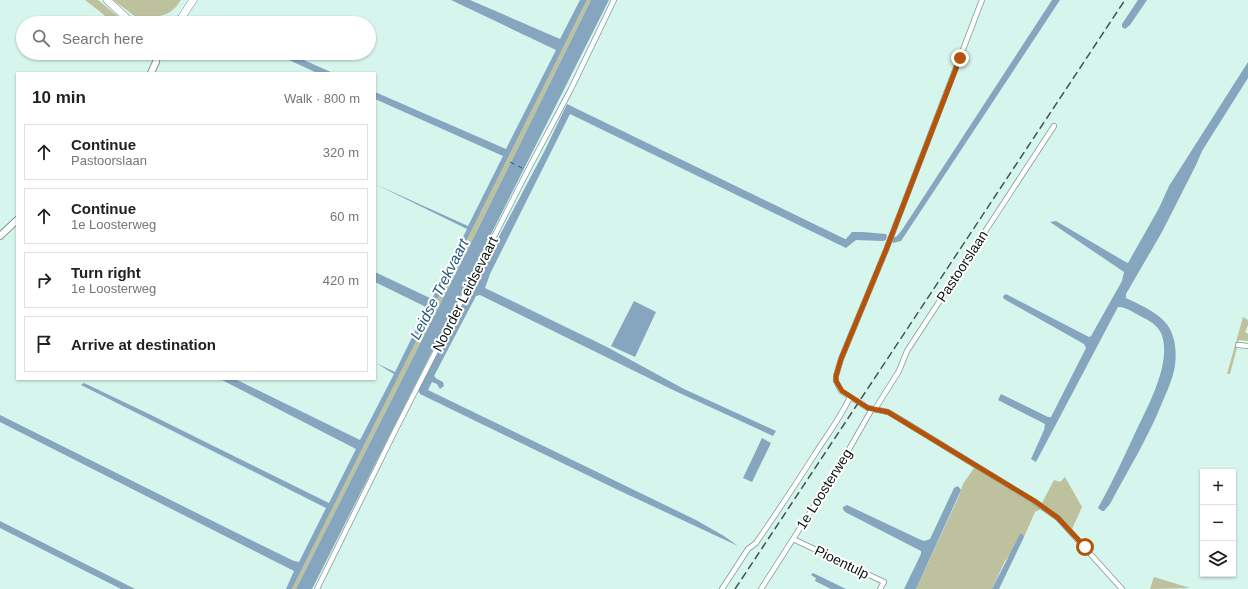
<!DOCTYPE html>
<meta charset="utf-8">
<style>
:root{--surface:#fff;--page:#f6f6f6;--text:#222;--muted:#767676;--line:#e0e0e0}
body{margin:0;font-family:Arial,sans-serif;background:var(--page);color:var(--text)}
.controls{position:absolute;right:12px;bottom:12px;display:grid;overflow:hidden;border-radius:0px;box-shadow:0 1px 3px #0004}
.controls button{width:36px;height:36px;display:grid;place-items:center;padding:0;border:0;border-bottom:1px solid var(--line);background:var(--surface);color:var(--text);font:20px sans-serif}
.stop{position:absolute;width:12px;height:12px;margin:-9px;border:3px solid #b45309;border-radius:50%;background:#fff}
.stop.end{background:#b45309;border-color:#fff;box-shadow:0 1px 4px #0008}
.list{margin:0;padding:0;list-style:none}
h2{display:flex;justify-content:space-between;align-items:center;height:52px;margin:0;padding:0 16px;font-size:17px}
h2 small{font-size:13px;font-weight:400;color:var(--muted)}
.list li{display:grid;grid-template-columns:26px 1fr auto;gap:12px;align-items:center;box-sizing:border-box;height:56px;margin:0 8px 8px;padding:0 8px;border:1px solid var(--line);border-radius:0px}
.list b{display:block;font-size:15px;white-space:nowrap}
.list p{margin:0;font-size:13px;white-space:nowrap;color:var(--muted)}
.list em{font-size:13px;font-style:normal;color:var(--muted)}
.icon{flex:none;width:22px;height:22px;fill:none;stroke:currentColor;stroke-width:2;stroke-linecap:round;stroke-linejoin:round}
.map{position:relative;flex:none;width:1248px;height:589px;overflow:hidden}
.search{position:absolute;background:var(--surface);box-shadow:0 1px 3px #0004;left:16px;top:16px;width:360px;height:44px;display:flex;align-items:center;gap:10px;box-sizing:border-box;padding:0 14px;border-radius:22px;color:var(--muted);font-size:15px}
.panel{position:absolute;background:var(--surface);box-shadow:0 1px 3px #0004;left:16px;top:72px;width:360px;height:308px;border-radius:0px}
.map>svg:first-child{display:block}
</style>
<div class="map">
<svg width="1248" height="589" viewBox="0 0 1248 589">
<rect width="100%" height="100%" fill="#d6f5ed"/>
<path fill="#bdc19e" d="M85,0H98L126,23H111L103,14Z
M113,0H181C172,13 169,14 154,17L150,22L136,17Z
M587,0H591L475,235L296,589H292Z
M1243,317L1248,320V325L1245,332L1248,334V341L1239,340L1230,374H1227Z
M974,468L1041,509L1035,512L1024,537V535L1005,561L992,589H916L959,496L963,484Z
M1065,477L1082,507L1072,529L1061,517L1042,503L1054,480L1060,482Z
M1154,577L1190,588L1150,589Z"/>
<path fill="#86a6c0" d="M451,0H470L560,39L580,0H587L292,589H286L294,571L0,422V415L253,541L294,561L299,562L326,508L81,385L84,383L149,414L329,503L356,449L220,379H235L360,440L394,374L376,363L395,372L426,309L424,306L375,282V272L432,299L467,229L375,184L468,226L503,156L375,99V92L506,149L556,50Z
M591,0H609L469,278L474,279L493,248L545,150L567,104L845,239H846L852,232H863L886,234L887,236L886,240L883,241L856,240L846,248L570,114L490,274L485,288L607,347L684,389L776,431L773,436L673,390L480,295L476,296L434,376L437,379L443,382L444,386L440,389L437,384L432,382L428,390L696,520L724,536L738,546L618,490L420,394L418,390L469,288L465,286L312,589H296L475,235Z
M1052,0H1060L901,241L893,243L892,241L893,238L897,236L902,230Z
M1138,0H1147L1130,25L1125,29L1122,27V24Z
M274,53H288L333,73H317Z
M1248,62V78L1202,151L1196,165L1162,232L1126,294V298C1138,304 1153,310 1163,320C1175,331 1177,350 1175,365C1173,379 1167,391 1162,403C1148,438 1128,470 1110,504L1104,511H1102L1098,508C1112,483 1124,457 1136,431C1148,406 1173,361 1161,333C1157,325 1150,321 1142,317C1136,314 1125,306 1118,307L1036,462L1031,459L1044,430L1045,424L998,400L1001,394L1048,417H1051L1086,348L1084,344L1004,299L1003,296L1006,294L1089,337L1091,336L1122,281L1124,272L1050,222L1056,221L1124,261L1128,263L1159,208L1169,186Z
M634,301L656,312L635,357L611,346Z
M762,438L771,443L752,482L743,478Z
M958,486L961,490L916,589H904L921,554V551L845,512L843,509V507L847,505L919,539L924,541L930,539L954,488Z
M0,521L135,589H121L0,528Z
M1020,534H1023L1024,537L999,589H992Z
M813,573L846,589H831L815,581L816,578L811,575Z"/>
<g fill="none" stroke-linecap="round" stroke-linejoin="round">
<path stroke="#24577c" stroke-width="1" stroke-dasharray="5 4" stroke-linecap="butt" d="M510,162L524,169"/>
<g stroke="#7e9c94" stroke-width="6">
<path id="minor" d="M982,0L886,250L841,359L836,376V381L841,391L868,408L888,412L900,419L1035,502L1058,518L1122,589
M1238,345L1248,346
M875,409L899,371L907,351L1054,126
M793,539L884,582L880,589
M317,589L395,431L528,170L571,89L614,0
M722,589L748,549L756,543C776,514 796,484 815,454C827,435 841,417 850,397
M761,589L836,472L872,409"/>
</g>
<g stroke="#7e9c94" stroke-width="8">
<path id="tertiary" d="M151,73L156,62L157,53
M0,236L17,220"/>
</g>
<g stroke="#7e9c94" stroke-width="8">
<path id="secondary" d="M107,0L132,23
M171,23L180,19
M178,23L193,0"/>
</g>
<use href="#minor" stroke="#fff" stroke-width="4.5"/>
<use href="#tertiary" stroke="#fff" stroke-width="6"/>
<use href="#secondary" stroke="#fff" stroke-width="7"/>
<path stroke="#43534f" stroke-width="1.5" stroke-dasharray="8 4" stroke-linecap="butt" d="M735,589L1125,0"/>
</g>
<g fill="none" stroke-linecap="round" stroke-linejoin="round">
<path stroke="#b45309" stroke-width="5" d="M960,58L886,250L841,359L836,376V381L842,391L868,408L888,412L1036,502L1058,518L1085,547"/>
</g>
<g text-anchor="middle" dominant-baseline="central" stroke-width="4" stroke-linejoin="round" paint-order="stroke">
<g font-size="14" fill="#081310" stroke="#fff">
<text transform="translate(962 266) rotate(-57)">Pastoorslaan</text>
<text transform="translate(465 294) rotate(-63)">Noorder Leidsevaart</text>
<text transform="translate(824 489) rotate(-58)">1e Loosterweg</text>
<text transform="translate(842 562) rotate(26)">Pioentulp</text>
</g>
<g font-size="15" font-style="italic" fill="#24577c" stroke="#fff">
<text transform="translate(439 289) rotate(-63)">Leidse Trekvaart</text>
</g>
</g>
</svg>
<div class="controls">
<button>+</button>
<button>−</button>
<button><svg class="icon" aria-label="layers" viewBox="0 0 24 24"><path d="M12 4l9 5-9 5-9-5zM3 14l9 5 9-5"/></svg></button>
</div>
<div class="stop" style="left:1085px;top:547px"></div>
<div class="stop end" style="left:960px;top:58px"></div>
<div class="search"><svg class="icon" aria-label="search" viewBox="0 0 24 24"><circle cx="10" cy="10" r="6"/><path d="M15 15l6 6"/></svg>Search here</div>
<section class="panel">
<h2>10 min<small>Walk · 800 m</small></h2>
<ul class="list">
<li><svg class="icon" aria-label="ahead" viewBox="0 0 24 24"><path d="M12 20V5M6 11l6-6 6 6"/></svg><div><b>Continue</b><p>Pastoorslaan</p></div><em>320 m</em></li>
<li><svg class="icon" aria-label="ahead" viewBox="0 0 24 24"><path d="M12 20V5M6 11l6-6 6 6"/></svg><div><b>Continue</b><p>1e Loosterweg</p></div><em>60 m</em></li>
<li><svg class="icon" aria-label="right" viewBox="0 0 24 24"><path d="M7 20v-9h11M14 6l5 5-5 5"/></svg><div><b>Turn right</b><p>1e Loosterweg</p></div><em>420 m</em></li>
<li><svg class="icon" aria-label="arrive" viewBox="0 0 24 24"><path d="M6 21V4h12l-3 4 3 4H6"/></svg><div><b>Arrive at destination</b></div></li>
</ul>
</section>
</div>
